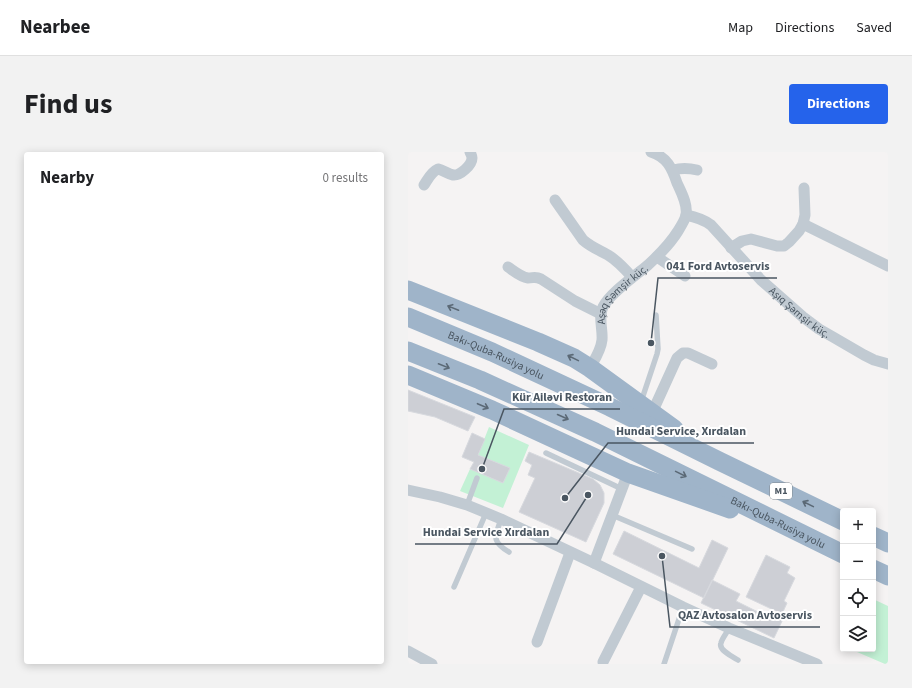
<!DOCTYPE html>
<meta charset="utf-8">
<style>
:root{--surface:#fff;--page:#f2f2f2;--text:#202124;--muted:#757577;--line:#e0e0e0;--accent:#2563eb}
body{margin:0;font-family:"Source Sans 3",sans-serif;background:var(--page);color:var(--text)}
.controls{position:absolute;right:12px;bottom:12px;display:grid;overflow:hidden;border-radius:4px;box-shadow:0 2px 10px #0003}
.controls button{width:36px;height:36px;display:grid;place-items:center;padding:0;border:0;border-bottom:1px solid var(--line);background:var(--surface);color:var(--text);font:20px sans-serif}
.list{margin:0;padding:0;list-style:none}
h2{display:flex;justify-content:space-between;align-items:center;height:52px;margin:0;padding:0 16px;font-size:17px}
h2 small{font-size:13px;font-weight:400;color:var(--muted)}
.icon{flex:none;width:22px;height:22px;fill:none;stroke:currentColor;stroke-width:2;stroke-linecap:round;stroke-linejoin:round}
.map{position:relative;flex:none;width:480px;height:512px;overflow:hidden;border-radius:4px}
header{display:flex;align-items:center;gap:24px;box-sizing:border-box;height:56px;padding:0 20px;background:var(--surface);border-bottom:1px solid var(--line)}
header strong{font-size:19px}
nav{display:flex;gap:22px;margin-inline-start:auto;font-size:14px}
.intro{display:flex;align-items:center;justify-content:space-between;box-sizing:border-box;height:96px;padding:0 24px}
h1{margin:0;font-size:28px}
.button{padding:10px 18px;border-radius:4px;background:var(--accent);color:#fff;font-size:14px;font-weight:700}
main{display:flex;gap:24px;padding:0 24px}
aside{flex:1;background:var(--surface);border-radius:4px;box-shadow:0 2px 10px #0003}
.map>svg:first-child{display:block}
</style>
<header>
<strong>Nearbee</strong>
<nav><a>Map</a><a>Directions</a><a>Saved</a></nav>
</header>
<div class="intro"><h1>Find us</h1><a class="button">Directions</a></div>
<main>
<aside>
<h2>Nearby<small>0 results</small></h2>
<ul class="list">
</ul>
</aside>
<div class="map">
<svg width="480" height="512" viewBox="0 0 480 512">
<rect width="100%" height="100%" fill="#f5f3f3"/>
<path fill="#c3f1d5" d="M81,275L121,293L95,356L52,339L62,317L95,331L101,316L70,303Z
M465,447L480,454V512H477L442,497H465Z"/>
<path fill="#cdcfd5" stroke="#d7d9de" d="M0,238L67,265L60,279L27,265L0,259Z
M64,281L77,287L70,303L102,316L95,331L62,317L66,310L54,305Z
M121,300L185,327L192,333L196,341V351L178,390L111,360L127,326L120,323L124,313L117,309Z
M216,379L291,416L304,388L320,396L296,446L205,402Z
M358,403L382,415L379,421L387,426L376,449L379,451L374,462L338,445Z
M304,428L332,442L328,449L362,466L365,460L376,465L366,486L293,451Z"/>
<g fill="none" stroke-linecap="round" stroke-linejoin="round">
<path stroke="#c1cad2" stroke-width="5.5" d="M233,250L249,202L250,197L248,163
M138,301L214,337
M59,353L69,326
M204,363L284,397
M93,367C87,385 83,389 101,400
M46,435L78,361
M321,476C319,481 314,486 313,491C310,498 325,505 330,508
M256,512L275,455"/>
<g stroke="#c1cad2" stroke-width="11">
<path d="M265,18C273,16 280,16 289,18"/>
<path d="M16,33C20,27 23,20 30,17C35,18 40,22 45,23C52,24 64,13 64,6C64,4 63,2 62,0"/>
<path d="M147,48L175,88C183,95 191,98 200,103C210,109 217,117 224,125"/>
<path id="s1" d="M278,63C288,65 295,67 303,73L353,128L395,165L411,177L425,185L456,203L466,208L480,212"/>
<path d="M395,72L480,114"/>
<path d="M323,96L334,89L343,87L369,94H376L381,90L391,79L395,72L397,63L396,36"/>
<path d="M249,105L277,124"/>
<path d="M100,115C106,119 113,125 120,126C126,126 127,124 133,127L167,149L193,162"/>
<path id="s2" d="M182,216C187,207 193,198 194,188C195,177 190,165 195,155C202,141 227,124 240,113C251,103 262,92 270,79C273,74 277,68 278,63C280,52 273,40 269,31C264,16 259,5 243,0"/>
<path d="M244,261L269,206L275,201H280L304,212"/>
<path d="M0,338L32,345L59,353L93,367L186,411L275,455L321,476L409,512"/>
<path d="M186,411L220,321"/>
<path d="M129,490L162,401"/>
<path d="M0,499L24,512"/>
<path d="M195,510L233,435"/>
</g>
<g stroke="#9fb4c9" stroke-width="19">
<path d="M0,138L130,190L166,206L182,216L266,277"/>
<path id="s3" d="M0,165L84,200L202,255L311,309L435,369"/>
<path id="s4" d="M0,199L72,228L187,280L435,402"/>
<path d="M0,223L84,258L220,321L322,357"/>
<path d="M465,384L480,391"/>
<path d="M465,417L480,424"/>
</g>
</g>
<defs><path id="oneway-shaft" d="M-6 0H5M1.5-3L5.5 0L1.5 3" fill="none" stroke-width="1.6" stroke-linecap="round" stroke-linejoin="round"/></defs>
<g stroke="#5b6976">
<use href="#oneway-shaft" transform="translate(45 156) rotate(-158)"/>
<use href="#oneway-shaft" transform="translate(165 206) rotate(-154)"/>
<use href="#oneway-shaft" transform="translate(36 214) rotate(22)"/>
<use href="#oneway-shaft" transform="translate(75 254) rotate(23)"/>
<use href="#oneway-shaft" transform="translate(155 265) rotate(24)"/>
<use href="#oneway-shaft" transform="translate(273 322) rotate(26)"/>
<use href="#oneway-shaft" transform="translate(400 352) rotate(-154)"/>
</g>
<g text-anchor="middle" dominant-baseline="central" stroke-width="4" stroke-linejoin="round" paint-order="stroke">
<rect fill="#fff" stroke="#808990" stroke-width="1" x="362" y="331" width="22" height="16" rx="3"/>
<g font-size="10" font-weight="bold" fill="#4a5661">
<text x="373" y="339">M1</text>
</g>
<g font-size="11" fill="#4a5661" stroke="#fff">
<text stroke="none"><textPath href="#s2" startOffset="85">Aşəq Şəmşir küç.</textPath></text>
<text stroke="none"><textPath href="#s1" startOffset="152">Aşıq Şəmşir küç.</textPath></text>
<text stroke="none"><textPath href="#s3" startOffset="96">Bakı-Quba-Rusiya yolu</textPath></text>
<text stroke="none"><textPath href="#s4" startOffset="408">Bakı-Quba-Rusiya yolu</textPath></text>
</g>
</g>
<path fill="none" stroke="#4a5661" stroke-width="1.5" d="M243 191L250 126H369M74 317L96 257H212M157 346L200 291H346M180 343L149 392H7M254 404L262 475H412"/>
<g fill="#4a5661" stroke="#fff" stroke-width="1.5">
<circle cx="243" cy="191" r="4"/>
<circle cx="74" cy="317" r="4"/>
<circle cx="157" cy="346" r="4"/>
<circle cx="180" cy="343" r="4"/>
<circle cx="254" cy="404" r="4"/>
</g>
<g font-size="12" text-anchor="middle" font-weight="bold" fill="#4a5661" stroke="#fff" stroke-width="4" stroke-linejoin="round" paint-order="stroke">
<text x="310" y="118">041 Ford Avtoservis</text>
<text x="154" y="249">Kür Ailəvi Restoran</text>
<text x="273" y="283">Hundai Service, Xırdalan</text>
<text x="78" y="384">Hundai Service Xırdalan</text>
<text x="337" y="467">QAZ Avtosalon Avtoservis</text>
</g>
</svg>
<div class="controls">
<button>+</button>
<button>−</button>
<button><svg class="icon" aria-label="locate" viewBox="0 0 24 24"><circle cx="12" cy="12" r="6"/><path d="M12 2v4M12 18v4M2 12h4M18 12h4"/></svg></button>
<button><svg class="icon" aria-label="layers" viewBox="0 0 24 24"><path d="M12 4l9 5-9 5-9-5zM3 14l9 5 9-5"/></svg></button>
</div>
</div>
</main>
